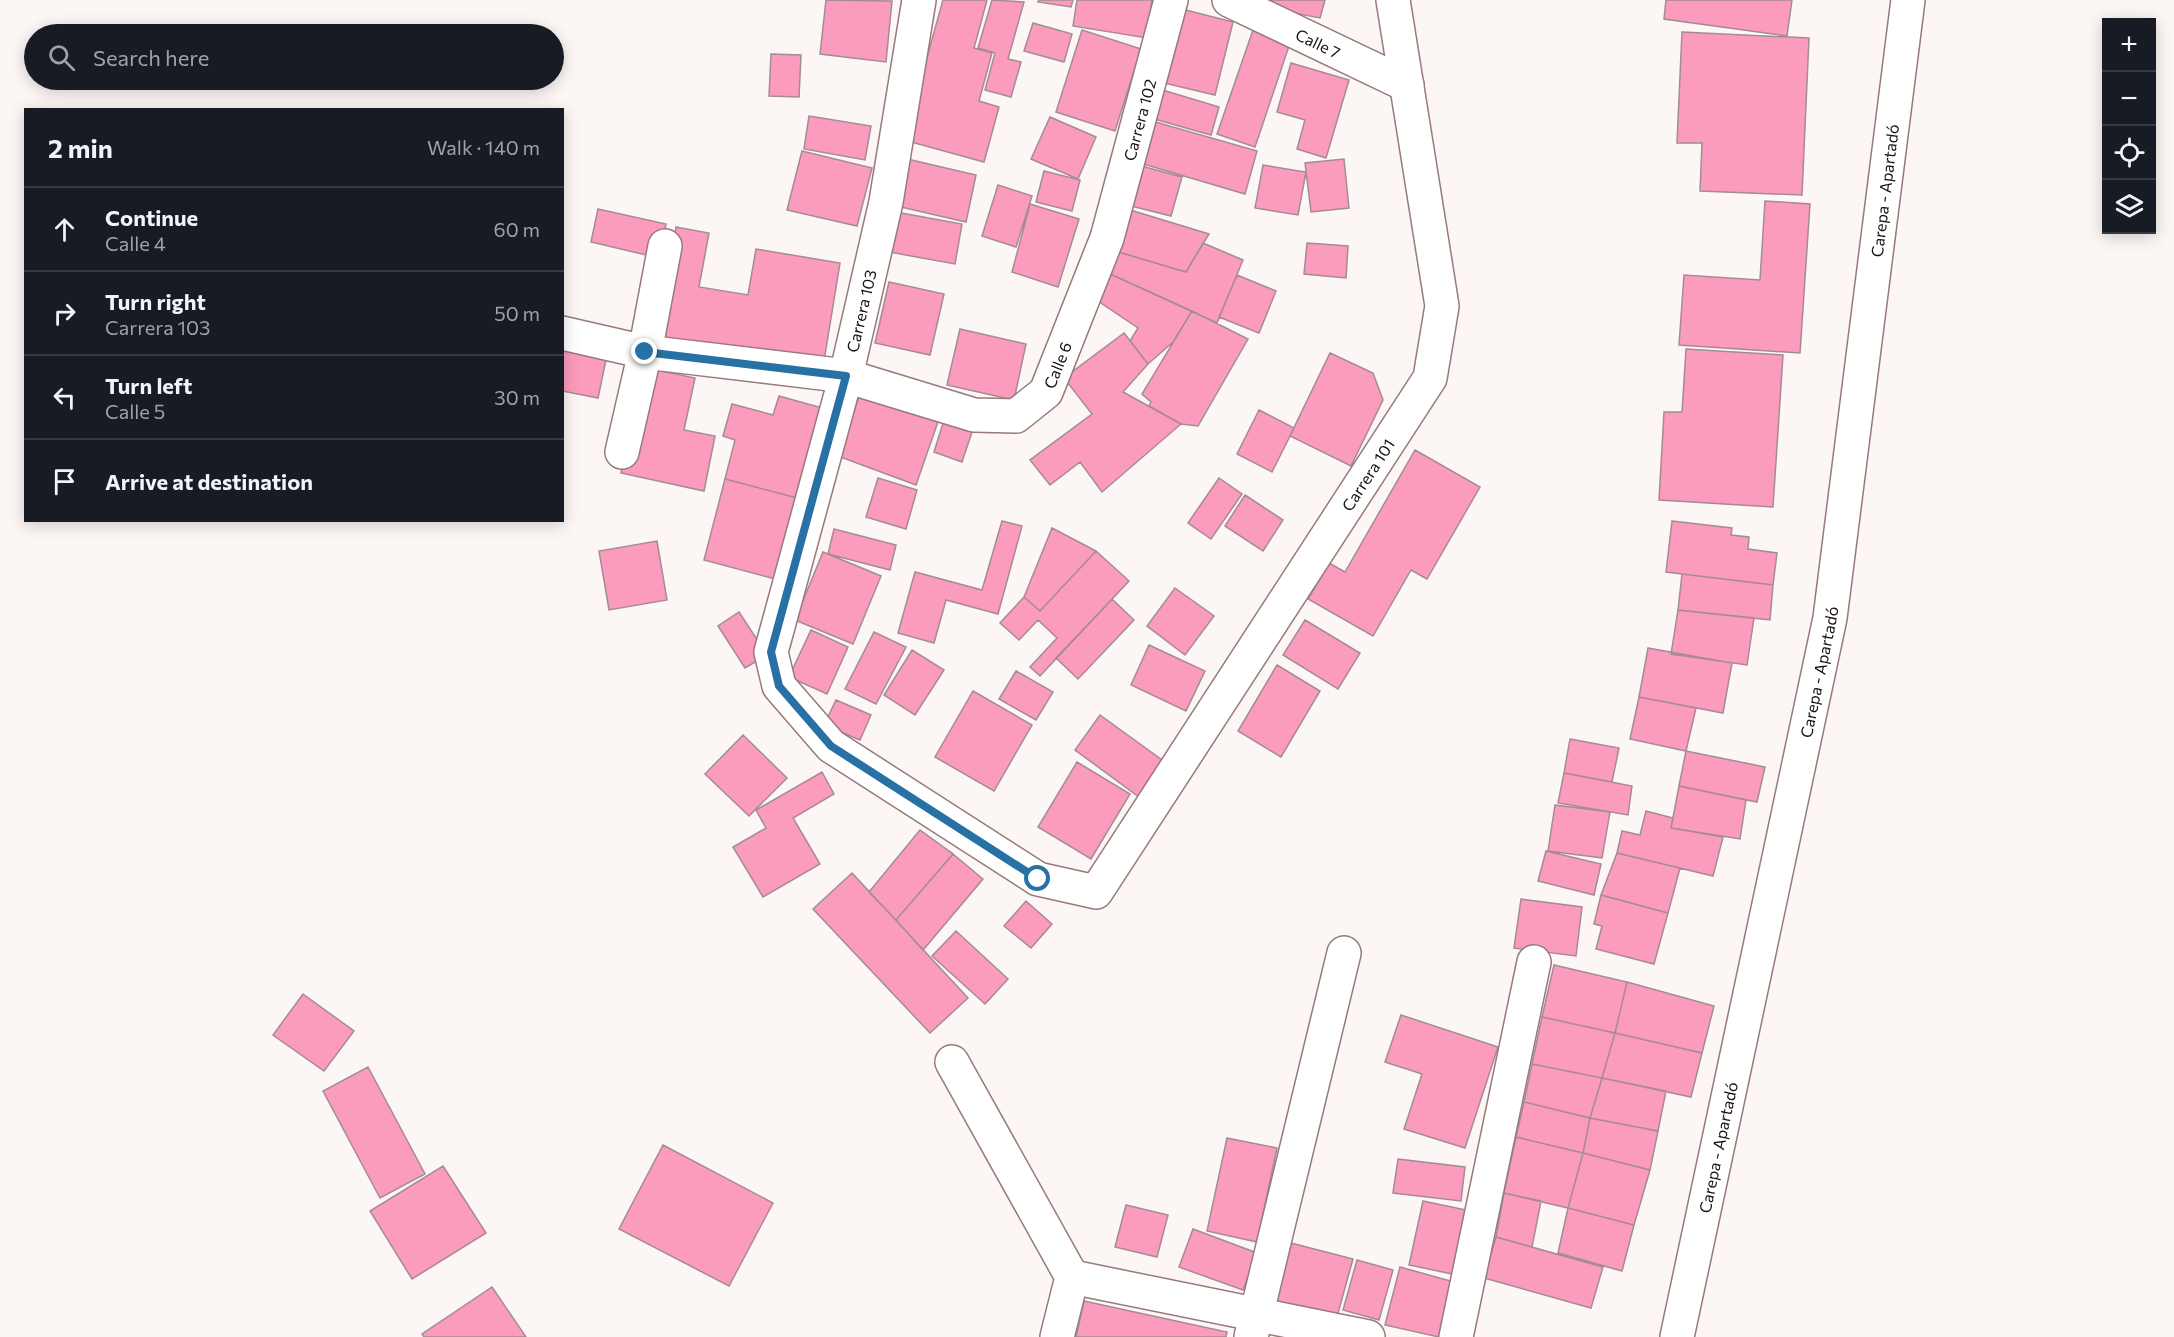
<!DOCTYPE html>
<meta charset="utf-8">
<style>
:root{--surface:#171b24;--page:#20242c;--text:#f1f3f6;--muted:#9ea1a6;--line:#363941}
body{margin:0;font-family:Commissioner,sans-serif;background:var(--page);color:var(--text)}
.controls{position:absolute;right:18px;top:18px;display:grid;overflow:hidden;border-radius:0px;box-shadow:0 3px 15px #0003}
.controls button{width:54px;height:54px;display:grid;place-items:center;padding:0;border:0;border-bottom:2px solid var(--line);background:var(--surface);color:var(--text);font:30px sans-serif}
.stop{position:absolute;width:18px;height:18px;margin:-14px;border:4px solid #2871a4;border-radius:50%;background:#fff}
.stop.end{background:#2871a4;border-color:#fff;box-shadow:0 2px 6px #0008}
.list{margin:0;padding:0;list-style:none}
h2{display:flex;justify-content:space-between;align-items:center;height:78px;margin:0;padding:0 24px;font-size:26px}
h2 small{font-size:20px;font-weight:400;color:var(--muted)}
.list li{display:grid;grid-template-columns:39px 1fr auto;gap:18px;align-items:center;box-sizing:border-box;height:84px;padding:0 24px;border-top:2px solid var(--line)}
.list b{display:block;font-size:22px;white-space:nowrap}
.list p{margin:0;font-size:20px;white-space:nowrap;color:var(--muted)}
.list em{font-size:20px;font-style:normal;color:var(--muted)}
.icon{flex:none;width:33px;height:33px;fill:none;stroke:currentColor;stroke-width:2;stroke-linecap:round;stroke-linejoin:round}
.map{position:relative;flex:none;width:2174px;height:1337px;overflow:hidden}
.search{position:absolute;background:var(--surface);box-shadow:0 3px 15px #0003;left:24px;top:24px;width:540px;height:66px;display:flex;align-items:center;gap:15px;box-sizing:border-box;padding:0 21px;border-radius:33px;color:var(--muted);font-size:22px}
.panel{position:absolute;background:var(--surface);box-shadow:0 3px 15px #0003;left:24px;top:108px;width:540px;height:414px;border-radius:0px}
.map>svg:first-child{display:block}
</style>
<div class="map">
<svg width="2174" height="1337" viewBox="0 0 2174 1337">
<rect width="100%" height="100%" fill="#fcf6f5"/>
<path fill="#fb9bbd" stroke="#a58b93" stroke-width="1.5" d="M826,0L892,1L886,62L820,54Z
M943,0H987L974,48L992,53L979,101L999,107L984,162L904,140Z
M992,0L1024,2L1008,59L1021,62L1011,97L985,90L995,53L978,48Z
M1039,0H1073L1071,7L1038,2Z
M1077,0H1152L1147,38L1073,26Z
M1257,0H1325L1320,18L1267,8Z
M1666,0H1792L1787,36L1664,19Z
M1178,8L1233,22L1215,95L1160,82Z
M1033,23L1072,34L1064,62L1024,51Z
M1082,30L1141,49L1115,131L1056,112Z
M1253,30L1290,43L1255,147L1217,134Z
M1682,32L1809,38L1802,195L1700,191L1702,143H1677Z
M771,54L801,55L799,97L769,96Z
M1291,63L1349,80L1326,158L1297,149L1305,120L1277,112Z
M1156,88L1219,107L1211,135L1147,117Z
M809,116L871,126L865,160L804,149Z
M1050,117L1096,137L1078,179L1031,159Z
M1145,119L1257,151L1245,194L1133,161Z
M802,151L872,168L857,226L787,210Z
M903,158L976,175L966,222L892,205Z
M1344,159L1349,208L1311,212L1305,163Z
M1134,164L1182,177L1171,216L1123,204Z
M1263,165L1306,172L1298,215L1255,208Z
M1044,171L1080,180L1072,211L1036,202Z
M998,185L1032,196L1016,247L982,236Z
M1765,201L1810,204L1800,353L1679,345L1684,275L1760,280Z
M1030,204L1079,219L1058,287L1012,272Z
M598,209L666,224L659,258L591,242Z
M1127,209L1209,234L1186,272L1115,251Z
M896,212L962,224L955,264L889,252Z
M676,227L709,233L699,287L748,295L756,249L840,263L824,361L737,346L735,353L657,339Z
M1203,243L1243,260L1217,323L1106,272L1115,251L1186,272Z
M1307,243L1348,246L1346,278L1304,274Z
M1106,272L1192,311L1173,342L1148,364L1130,341L1138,328L1092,297Z
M1237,275L1276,291L1259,333L1219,317Z
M889,282L944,294L930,355L875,343Z
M1192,311L1248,339L1198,426L1181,424L1149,406L1151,402L1142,394Z
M960,329L1026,344L1014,400L947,385Z
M1124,333L1148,364L1123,392L1181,424L1102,492L1080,462L1050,485L1030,460L1092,414L1064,378Z
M562,346L607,355L598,398L562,391Z
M1686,349L1783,355L1773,507L1659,500L1664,412H1682Z
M1330,353L1373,373L1383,400L1351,466L1290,436Z
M643,367L695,378L684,430L715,436L704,491L621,473Z
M862,388L940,416L916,485L838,456Z
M779,396L826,409L801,499L725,479L735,440L723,436L732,404L773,415Z
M1259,410L1294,428L1272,472L1237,454Z
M945,417L974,426L962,462L934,452Z
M1415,450L1480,487L1427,579L1411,570L1373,636L1308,599L1329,563L1345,572Z
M878,478L917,490L906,529L866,517Z
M1219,478L1242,494L1211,539L1188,523Z
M725,479L801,499L779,580L704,560Z
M1245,495L1283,520L1263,551L1225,526Z
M1002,521L1022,526L998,614L946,600L934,643L898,633L915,572L982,590Z
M1672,521L1732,528L1731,535L1749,537L1748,549L1777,553L1773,585L1666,572Z
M1052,528L1096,551L1040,611L1024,597Z
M834,529L896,545L890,570L828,554Z
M657,541L667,600L609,610L599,551Z
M1096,551L1129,581L1040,676L1030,667L1057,638L1038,620L1019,640L1000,623L1024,597L1040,611Z
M823,552L881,576L853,644L795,620Z
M1682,574L1773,585L1770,620L1678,610Z
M1175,588L1214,616L1185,655L1147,626Z
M1112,599L1134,620L1078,679L1056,658Z
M1678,610L1754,618L1747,665L1671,654Z
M739,612L767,655L745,668L718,626Z
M1305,620L1360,653L1338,689L1283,655Z
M811,630L848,647L827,694L789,677Z
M874,632L906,647L876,704L845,689Z
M1149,645L1205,671L1186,711L1131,685Z
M1648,648L1732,663L1723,713L1639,697Z
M912,650L944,670L915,715L884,695Z
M1277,665L1320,691L1281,757L1238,731Z
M1016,671L1053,692L1036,720L999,699Z
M973,691L1032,725L994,791L935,757Z
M1639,697L1696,708L1686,751L1630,739Z
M836,700L871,715L860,740L824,725Z
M1100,715L1169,765L1143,800L1075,750Z
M743,735L787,778L749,816L705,774Z
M1570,739L1619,748L1612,782L1564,773Z
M1686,751L1765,767L1757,802L1679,786Z
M1077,762L1130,794L1091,859L1038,827Z
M822,772L834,794L793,818L820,864L763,897L733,847L766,828L756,810Z
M1564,773L1632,786L1628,815L1558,803Z
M1679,786L1746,800L1740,839L1671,828Z
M1555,805L1610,812L1602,858L1548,851Z
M1646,811L1673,818L1671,828L1723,837L1713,876L1617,853L1622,831L1640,835Z
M920,830L953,854L896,920L869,892Z
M1546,851L1601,864L1594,895L1538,881Z
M1617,853L1680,868L1668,913L1601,895Z
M953,854L983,879L923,950L896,920Z
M852,873L968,998L930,1033L813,909Z
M1601,895L1668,913L1654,964L1596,949L1602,926L1594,924Z
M1521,899L1582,907L1576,956L1514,948Z
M1026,901L1052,924L1031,948L1004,926Z
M956,931L1008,979L985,1004L932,956Z
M1554,965L1627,982L1615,1033L1542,1017Z
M1627,982L1714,1006L1702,1053L1615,1033Z
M303,994L354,1031L324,1071L273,1035Z
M1401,1015L1498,1047L1465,1148L1404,1129L1422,1074L1385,1062Z
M1542,1017L1615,1033L1602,1078L1532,1064Z
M1615,1033L1702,1053L1691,1097L1602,1078Z
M1532,1064L1602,1078L1590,1118L1524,1102Z
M368,1067L425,1174L380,1198L323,1091Z
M1602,1078L1666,1091L1658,1131L1590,1118Z
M1524,1102L1590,1118L1583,1153L1516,1137Z
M1590,1118L1658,1131L1650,1170L1583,1153Z
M1516,1137L1583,1153L1568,1208L1504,1193Z
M1227,1138L1277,1148L1257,1242L1207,1231Z
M663,1145L773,1203L729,1286L619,1229Z
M1583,1153L1650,1170L1634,1225L1568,1208Z
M1398,1159L1465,1167L1461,1201L1393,1193Z
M443,1166L486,1233L412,1279L370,1211Z
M1504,1193L1541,1201L1532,1247L1496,1237Z
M1423,1201L1471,1211L1457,1275L1409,1265Z
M1126,1205L1168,1215L1157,1257L1115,1247Z
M1568,1208L1634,1225L1622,1271L1558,1253Z
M1193,1229L1257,1253L1243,1290L1179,1267Z
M1496,1237L1603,1267L1591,1308L1484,1278Z
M1291,1243L1353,1259L1335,1324L1273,1308Z
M1357,1260L1393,1270L1379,1320L1343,1310Z
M1400,1267L1454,1282L1439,1337L1385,1325Z
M492,1287L526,1337H424L422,1334Z
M1084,1301L1227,1332L1226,1337H1076Z"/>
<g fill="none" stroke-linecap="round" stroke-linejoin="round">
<g stroke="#967b78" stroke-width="36">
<g id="minor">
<path id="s1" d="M919,0L886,202L846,376L771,652L779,686L831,746L1038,879L1096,892L1430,378L1442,306L1393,0"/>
<path id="s2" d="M1229,0L1407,85"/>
<path id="s3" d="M562,333L645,352L846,376L974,415L1016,416L1046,392L1107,238L1171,0"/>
<path d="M622,452L645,352L665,246"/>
<path d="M952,1062L1072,1277L1057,1337"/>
<path d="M1072,1277L1368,1337"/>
<path d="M1251,1337L1344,953"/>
<path d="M1456,1337L1534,962"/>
</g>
</g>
<g stroke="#967b78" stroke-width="36">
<g id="major">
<path id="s4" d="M1677,1337L1830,618L1908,0"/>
</g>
</g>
<use href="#minor" stroke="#fff" stroke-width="33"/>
<use href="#major" stroke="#fff" stroke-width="33"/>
</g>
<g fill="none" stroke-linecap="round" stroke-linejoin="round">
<path stroke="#2871a4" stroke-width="8" d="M645,352L846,376L771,652L779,686L831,746L1038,879"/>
</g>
<g text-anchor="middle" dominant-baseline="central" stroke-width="5" stroke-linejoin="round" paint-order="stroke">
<g font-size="16" fill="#180f0e" stroke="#fff">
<text stroke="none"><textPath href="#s2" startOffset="99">Calle 7</textPath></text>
<text stroke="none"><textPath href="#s3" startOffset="790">Carrera 102</textPath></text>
<text stroke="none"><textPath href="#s4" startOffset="1166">Carepa - Apartadó</textPath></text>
<text transform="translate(861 311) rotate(-77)">Carrera 103</text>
<text stroke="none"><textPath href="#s3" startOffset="531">Calle 6</textPath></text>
<text stroke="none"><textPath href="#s1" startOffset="1587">Carrera 101</textPath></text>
<text stroke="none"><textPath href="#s4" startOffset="680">Carepa - Apartadó</textPath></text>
<text stroke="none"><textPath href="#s4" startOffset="194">Carepa - Apartadó</textPath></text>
</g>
</g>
</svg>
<div class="controls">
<button>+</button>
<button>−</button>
<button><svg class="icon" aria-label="locate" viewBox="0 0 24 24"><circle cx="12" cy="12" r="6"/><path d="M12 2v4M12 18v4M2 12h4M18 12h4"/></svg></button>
<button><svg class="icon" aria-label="layers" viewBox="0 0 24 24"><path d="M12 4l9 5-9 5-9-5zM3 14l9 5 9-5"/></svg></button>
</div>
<div class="stop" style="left:1038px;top:879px"></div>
<div class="stop end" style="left:645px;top:352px"></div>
<div class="search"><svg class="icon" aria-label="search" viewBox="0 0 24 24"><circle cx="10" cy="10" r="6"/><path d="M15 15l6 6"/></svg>Search here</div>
<section class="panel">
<h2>2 min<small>Walk · 140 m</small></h2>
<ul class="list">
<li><svg class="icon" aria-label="ahead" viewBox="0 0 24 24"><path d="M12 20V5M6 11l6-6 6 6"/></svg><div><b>Continue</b><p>Calle 4</p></div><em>60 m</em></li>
<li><svg class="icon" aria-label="right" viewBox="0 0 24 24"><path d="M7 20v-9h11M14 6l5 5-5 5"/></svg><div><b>Turn right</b><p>Carrera 103</p></div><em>50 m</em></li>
<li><svg class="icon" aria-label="left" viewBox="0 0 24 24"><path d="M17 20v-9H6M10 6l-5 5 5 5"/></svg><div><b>Turn left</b><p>Calle 5</p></div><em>30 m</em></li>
<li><svg class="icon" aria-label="arrive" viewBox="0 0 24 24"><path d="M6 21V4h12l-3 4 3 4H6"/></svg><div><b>Arrive at destination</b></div></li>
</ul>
</section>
</div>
